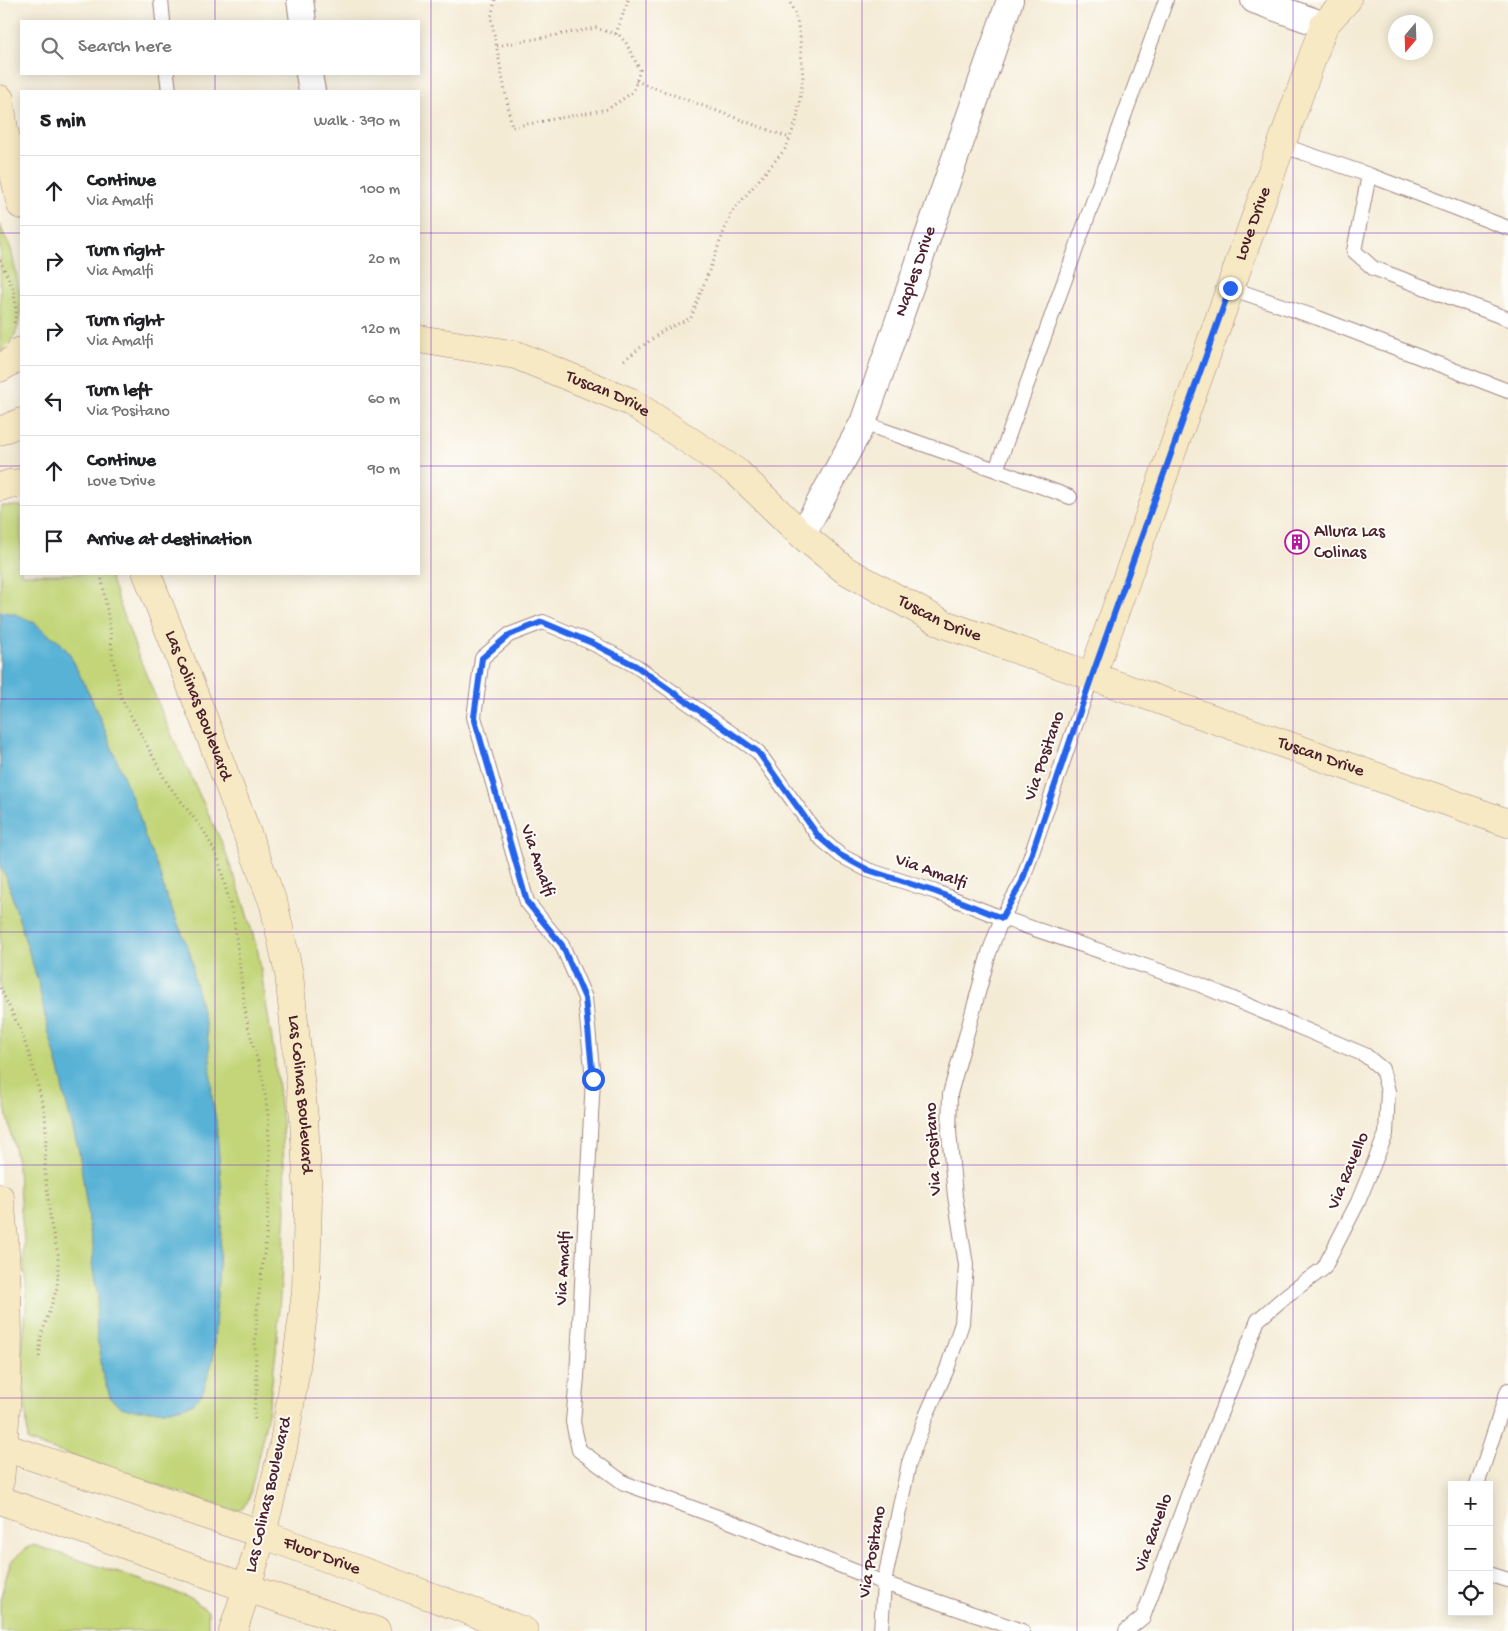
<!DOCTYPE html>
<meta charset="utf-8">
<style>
:root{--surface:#fff;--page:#f6f6f6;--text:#202124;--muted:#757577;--line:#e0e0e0}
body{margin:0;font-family:"Gochi Hand",sans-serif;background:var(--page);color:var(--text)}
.controls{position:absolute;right:15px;bottom:15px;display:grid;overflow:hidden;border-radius:0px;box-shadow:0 2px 12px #0003}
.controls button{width:45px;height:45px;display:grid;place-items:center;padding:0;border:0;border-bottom:1px solid var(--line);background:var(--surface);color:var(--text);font:25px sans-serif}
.compass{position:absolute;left:1388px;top:15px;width:45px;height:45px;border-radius:50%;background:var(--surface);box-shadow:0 2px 12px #0003;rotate:199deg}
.stop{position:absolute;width:15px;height:15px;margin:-11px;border:4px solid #2563eb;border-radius:50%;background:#fff}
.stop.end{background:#2563eb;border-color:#fff;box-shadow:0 1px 5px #0008}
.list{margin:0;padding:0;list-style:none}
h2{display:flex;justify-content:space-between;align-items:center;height:65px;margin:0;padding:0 20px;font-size:21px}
h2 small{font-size:16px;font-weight:400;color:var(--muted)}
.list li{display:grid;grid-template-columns:32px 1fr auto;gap:15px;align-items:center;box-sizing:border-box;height:70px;padding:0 20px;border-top:1px solid var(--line)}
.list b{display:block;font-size:19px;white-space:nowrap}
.list p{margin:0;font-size:16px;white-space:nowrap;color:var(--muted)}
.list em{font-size:16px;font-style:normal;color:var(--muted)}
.icon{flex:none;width:28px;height:28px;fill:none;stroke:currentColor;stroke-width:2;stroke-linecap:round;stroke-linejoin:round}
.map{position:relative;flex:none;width:1508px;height:1631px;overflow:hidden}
.search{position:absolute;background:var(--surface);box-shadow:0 2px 12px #0003;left:20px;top:20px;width:400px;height:55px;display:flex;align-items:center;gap:12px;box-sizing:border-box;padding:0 18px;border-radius:0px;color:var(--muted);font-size:19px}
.panel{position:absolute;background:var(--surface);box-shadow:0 2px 12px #0003;left:20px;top:90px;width:400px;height:485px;border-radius:0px}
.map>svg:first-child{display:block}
</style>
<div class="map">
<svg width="1508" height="1631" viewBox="0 0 1508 1631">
<rect width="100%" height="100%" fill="#fdfcf7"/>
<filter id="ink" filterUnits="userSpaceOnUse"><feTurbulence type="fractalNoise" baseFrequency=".02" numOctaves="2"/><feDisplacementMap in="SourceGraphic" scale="10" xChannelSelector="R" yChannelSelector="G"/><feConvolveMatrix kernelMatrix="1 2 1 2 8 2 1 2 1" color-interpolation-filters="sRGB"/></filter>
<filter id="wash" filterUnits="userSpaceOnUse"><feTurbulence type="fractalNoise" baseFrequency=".0096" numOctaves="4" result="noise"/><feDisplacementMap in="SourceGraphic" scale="20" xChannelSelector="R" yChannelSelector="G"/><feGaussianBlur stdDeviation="1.12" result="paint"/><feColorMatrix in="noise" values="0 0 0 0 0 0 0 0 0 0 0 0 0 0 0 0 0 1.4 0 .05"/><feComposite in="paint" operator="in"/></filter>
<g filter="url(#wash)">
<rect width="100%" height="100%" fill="#f4ebd5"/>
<path fill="#c3d578" stroke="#867a52" d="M0,224C2,233 8,240 11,249C13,256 14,265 16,272C21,300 27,333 0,352Z
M0,506H21V574H109L138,655L168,727L222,843L242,898L258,952L274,1053L282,1122L286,1212L276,1352L268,1413L249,1499C244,1508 240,1510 231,1510L28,1441L22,1352L27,1295L24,1266V1241L19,1188L18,1167L0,1084Z
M34,1545L149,1583L192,1599L208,1611V1631H0V1600L10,1563L24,1549Z"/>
<path fill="#59b2d6" stroke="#526880" d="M0,611L16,614L35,623L48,634L58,640L69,653L96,708L139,815L144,834L160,874L165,893L189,950L193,965V974L207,1032L210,1057L212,1098L216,1120L222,1194V1216L213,1360L202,1394L192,1404L171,1410H138L127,1409L119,1406L111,1399L102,1373L100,1350L97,1340L96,1314L98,1298L92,1264L94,1251L88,1222L87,1208L79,1152L62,1087L63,1084L48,1030L38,982L6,877L0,866Z"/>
</g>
<g filter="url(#ink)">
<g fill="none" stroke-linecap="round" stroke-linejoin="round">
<g stroke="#9f8580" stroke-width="16">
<path id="lane" d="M161,0L163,21
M167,74L169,91
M1281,145L1369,175
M1508,228L1369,175L1354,251L1373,268L1508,319
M1230,288L1318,318L1508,391
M863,423L996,470L1166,0
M996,470L1070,497
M1477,1485L1508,1390
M1489,1574L1508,1580
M881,1631L884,1583L909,1463L926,1416L947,1369L962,1323L966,1265L955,1196L949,1132L950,1094L989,953L1002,918L1022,882L1092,676
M1022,1631L884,1583L734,1523L624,1483L579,1450L573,1422L577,1377L593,1079L585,998L562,945L527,902L474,717L482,658L509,635L543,622L592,643L636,666L758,752L819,837L840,855L868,870L936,892L1002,918L1198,984L1365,1055L1382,1069L1388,1091L1386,1134L1358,1202L1324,1268L1287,1295L1258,1320L1194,1479L1143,1617L1126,1631"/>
</g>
<g stroke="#9f8580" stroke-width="28">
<g id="street">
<path d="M300,0L303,21"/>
<path d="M1254,0L1324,25"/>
<path d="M309,74L312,91"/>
<path id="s1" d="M802,535L863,423L1010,0"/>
</g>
</g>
<g stroke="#9f8580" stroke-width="29">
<g id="secondary">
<path d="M0,99L4,130L21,205"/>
<path id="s2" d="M419,339L516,355L631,402L738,473L802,535L845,570L944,624L1508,823"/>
<path d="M0,368L15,359L21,351"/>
<path d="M0,431L21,422"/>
<path d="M0,487L9,484L21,483"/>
<path id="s3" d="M147,574L207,727L274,905L289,974L304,1118L308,1198L306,1292L295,1374L283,1448L262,1534L247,1588L233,1631"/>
<path id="s4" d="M1092,676L1324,25L1347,0"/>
<path d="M0,1198C11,1291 10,1387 0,1481"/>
<path id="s5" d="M4,1447L262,1534L524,1631"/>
<path d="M0,1500L247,1588L376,1631"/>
</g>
</g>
<path stroke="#9f8580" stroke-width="3" stroke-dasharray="1 4" stroke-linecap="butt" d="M495,0L491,18L512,127L608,109L633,92L640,70L626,43L619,35L596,28L496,46
M616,34L628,0
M636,81L790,138
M0,260L14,291L16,312L14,323
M624,360L664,330L691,318L731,213L786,148L797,119L803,79L800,37L797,20L789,0
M101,574L110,628L113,659L121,697L167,783L204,831L218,858L234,920L246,1017L253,1045L263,1079L268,1115L270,1158L269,1199L266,1238L257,1310L255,1346L257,1388L254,1410L255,1422
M0,988L20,1029L32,1063L45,1113L46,1131L45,1172L51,1224L58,1254V1276L57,1288L41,1337L39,1361"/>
<use href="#lane" stroke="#fff" stroke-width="14"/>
<use href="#street" stroke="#fff" stroke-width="26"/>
<use href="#secondary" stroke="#f7e9c3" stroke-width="28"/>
</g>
</g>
<g fill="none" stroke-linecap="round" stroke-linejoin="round" filter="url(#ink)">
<path stroke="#2563eb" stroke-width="6" d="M593,1079L585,998L562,945L527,902L474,717L482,658L509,635L542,622L592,643L636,666L758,752L819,837L840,855L868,870L936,892L1002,918L1022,882L1092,676L1230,288"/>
</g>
<path fill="none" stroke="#7b2cbf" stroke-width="1" stroke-opacity="0.55" d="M215,0V21M431,0V1631M646,0V1631M862,0V1631M1077,0V1631M1293,0V1631M215,74V91M0,233H21M419,233H1508M0,466H21M419,466H1508M215,574V1631M0,699H1508M0,932H1508M0,1165H1508M0,1398H1508"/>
<defs>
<g id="building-ring" transform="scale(1.25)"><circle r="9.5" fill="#fdfcf7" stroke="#b5179e" stroke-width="1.5"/><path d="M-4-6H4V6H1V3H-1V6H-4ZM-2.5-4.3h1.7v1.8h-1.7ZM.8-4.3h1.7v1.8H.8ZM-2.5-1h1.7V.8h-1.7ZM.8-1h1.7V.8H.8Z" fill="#b5179e"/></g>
</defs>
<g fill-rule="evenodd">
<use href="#building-ring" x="1297" y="542"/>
</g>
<g text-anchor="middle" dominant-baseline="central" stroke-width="4" stroke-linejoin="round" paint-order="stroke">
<g font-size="18" fill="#4a1f2b" stroke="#fdfcf7">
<text stroke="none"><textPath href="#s4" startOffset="480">Love Drive</textPath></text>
<text stroke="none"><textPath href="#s1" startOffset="288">Naples Drive</textPath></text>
<text stroke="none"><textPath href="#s2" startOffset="198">Tuscan Drive</textPath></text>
<text stroke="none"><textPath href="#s2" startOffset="602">Tuscan Drive</textPath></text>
<text stroke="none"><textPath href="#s3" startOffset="141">Las Colinas Boulevard</textPath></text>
<text transform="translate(1045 756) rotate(-71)">Via Positano</text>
<text stroke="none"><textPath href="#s2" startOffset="1008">Tuscan Drive</textPath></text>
<text transform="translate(537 861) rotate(71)">Via Amalfi</text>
<text transform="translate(931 872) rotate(20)">Via Amalfi</text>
<text stroke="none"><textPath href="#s3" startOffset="546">Las Colinas Boulevard</textPath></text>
<text transform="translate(934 1149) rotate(-93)">Via Positano</text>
<text transform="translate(1349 1171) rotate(-67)">Via Ravello</text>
<text transform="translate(564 1268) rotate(-87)">Via Amalfi</text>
<text transform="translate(269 1495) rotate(-77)">Las Colinas Boulevard</text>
<text transform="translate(1154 1533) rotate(-70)">Via Ravello</text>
<text transform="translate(873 1552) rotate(-80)">Via Positano</text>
<text stroke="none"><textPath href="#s5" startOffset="336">Fluor Drive</textPath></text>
</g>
<g font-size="18" fill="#4a1f2b" stroke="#fdfcf7" text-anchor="start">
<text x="1314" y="532">Allura Las<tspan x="1314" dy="21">Colinas</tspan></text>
</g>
</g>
</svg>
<div class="controls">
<button>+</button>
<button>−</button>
<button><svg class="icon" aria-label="locate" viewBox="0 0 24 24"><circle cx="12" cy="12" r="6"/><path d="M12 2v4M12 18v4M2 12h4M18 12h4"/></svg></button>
</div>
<svg class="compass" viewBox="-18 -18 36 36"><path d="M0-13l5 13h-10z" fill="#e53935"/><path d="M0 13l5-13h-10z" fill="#757577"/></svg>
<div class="stop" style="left:593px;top:1079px"></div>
<div class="stop end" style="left:1230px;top:288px"></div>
<div class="search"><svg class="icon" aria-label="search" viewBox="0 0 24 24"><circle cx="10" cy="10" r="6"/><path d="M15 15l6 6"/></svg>Search here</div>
<section class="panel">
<h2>5 min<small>Walk · 390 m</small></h2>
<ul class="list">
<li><svg class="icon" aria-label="ahead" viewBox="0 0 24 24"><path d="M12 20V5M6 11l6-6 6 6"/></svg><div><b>Continue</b><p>Via Amalfi</p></div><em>100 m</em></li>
<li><svg class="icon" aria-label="right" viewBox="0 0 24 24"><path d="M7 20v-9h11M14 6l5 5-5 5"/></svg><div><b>Turn right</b><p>Via Amalfi</p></div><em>20 m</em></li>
<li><svg class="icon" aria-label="right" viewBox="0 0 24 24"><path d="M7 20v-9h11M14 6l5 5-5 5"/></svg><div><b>Turn right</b><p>Via Amalfi</p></div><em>120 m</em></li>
<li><svg class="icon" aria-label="left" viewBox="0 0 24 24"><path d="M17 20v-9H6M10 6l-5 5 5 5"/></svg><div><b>Turn left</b><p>Via Positano</p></div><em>60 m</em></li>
<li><svg class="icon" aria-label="ahead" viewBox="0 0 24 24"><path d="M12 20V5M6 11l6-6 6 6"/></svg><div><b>Continue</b><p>Love Drive</p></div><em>90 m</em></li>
<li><svg class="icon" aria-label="arrive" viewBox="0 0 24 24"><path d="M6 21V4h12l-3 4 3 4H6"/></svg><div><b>Arrive at destination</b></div></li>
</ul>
</section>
</div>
